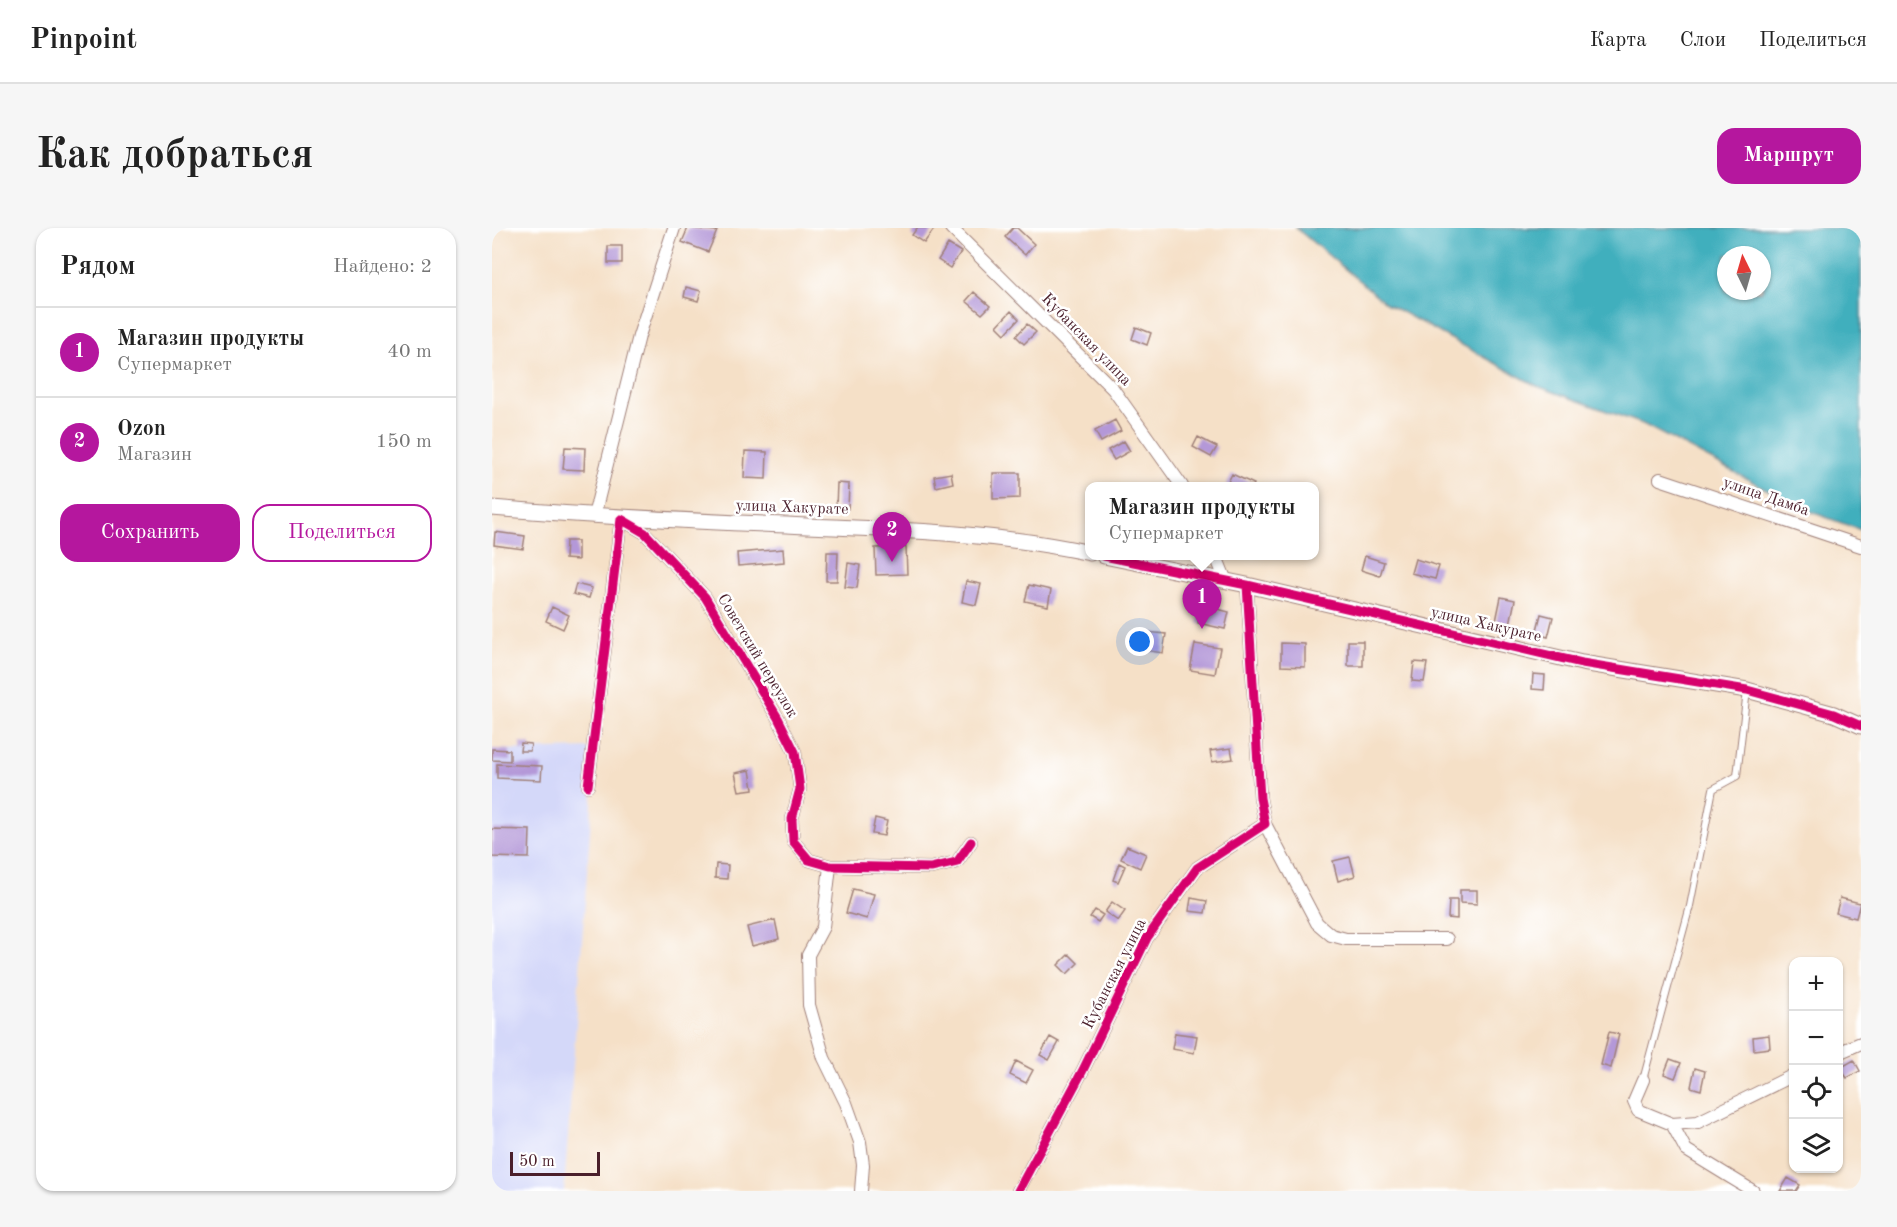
<!DOCTYPE html>
<html lang="ru">
<meta charset="utf-8">
<style>
:root{--surface:#fff;--page:#f6f6f6;--text:#222;--muted:#767676;--line:#e0e0e0;--accent:#b5179e}
body{margin:0;font-family:"Old Standard TT",serif;background:var(--page);color:var(--text)}
.controls{position:absolute;right:18px;bottom:18px;display:grid;overflow:hidden;border-radius:12px;box-shadow:0 2px 4px #0004}
.controls button{width:54px;height:54px;display:grid;place-items:center;padding:0;border:0;border-bottom:2px solid var(--line);background:var(--surface);color:var(--text);font:30px sans-serif}
.compass{position:absolute;left:1225px;top:18px;width:54px;height:54px;border-radius:50%;background:var(--surface);box-shadow:0 2px 4px #0004;rotate:355deg}
.scale{position:absolute;left:18px;bottom:15px;width:90px;box-sizing:border-box;padding-left:6px;border:3px solid #4a1f2b;border-top:0;font-size:16px;line-height:21px;white-space:nowrap;color:#4a1f2b;-webkit-text-stroke:4px #fff;paint-order:stroke}
.you{position:absolute;left:648px;top:414px;width:21px;height:21px;margin:-15px;border:4px solid #fff;border-radius:50%;background:#1a73e8;box-shadow:0 0 0 9px #1a73e833}
.badge{display:grid;place-items:center;width:39px;height:39px;border-radius:50%;background:var(--accent);color:#fff;font-size:20px;font-weight:700}
.pin{position:absolute;translate:-50% -50px;filter:drop-shadow(0 2px 3px #0008)}
.pin::after{content:'';position:absolute;top:32px;width:21px;height:18px;background:inherit;clip-path:polygon(0 0,100% 0,50% 100%)}
.popup{position:absolute;left:593px;top:254px;width:234px;height:78px;box-sizing:border-box;display:grid;place-content:center;border-radius:12px;background:var(--surface);filter:drop-shadow(0 2px 4px #0005);font-size:20px;white-space:nowrap;color:var(--muted)}
.popup b{font-size:22px;color:var(--text)}
.popup::after{content:'';position:absolute;left:50%;top:100%;margin-left:-12px;border:12px solid transparent;border-top-color:var(--surface)}
.list{margin:0;padding:0;list-style:none}
h2{display:flex;justify-content:space-between;align-items:center;height:78px;margin:0;padding:0 24px;font-size:26px}
h2 small{font-size:20px;font-weight:400;color:var(--muted)}
.list li{display:grid;grid-template-columns:39px 1fr auto;gap:18px;align-items:center;box-sizing:border-box;height:90px;padding:0 24px;border-top:2px solid var(--line)}
.list b{display:block;font-size:22px;white-space:nowrap}
.list p{margin:0;font-size:20px;white-space:nowrap;color:var(--muted)}
.list em{font-size:20px;font-style:normal;color:var(--muted)}
.actions{display:flex;gap:12px;padding:18px 24px}
.actions a{flex:1;padding:14px 0;border:2px solid var(--accent);border-radius:18px;text-align:center;font-size:21px;color:var(--accent)}
.actions .main{background:var(--accent);color:#fff}
.icon{flex:none;width:33px;height:33px;fill:none;stroke:currentColor;stroke-width:2;stroke-linecap:round;stroke-linejoin:round}
.map{position:relative;flex:none;width:1369px;height:963px;overflow:hidden;border-radius:18px}
header{display:flex;align-items:center;gap:36px;box-sizing:border-box;height:84px;padding:0 30px;background:var(--surface);border-bottom:2px solid var(--line)}
header strong{font-size:28px}
nav{display:flex;gap:33px;margin-inline-start:auto;font-size:21px}
.intro{display:flex;align-items:center;justify-content:space-between;box-sizing:border-box;height:144px;padding:0 36px}
h1{margin:0;font-size:42px}
.button{padding:15px 27px;border-radius:18px;background:var(--accent);color:#fff;font-size:21px;font-weight:700}
main{display:flex;gap:36px;padding:0 36px}
aside{flex:1;background:var(--surface);border-radius:18px;box-shadow:0 2px 4px #0004}
.map>svg:first-child{display:block}
</style>
<header>
<strong>Pinpoint</strong>
<nav><a>Карта</a><a>Слои</a><a>Поделиться</a></nav>
</header>
<div class="intro"><h1>Как добраться</h1><a class="button">Маршрут</a></div>
<main>
<aside>
<h2>Рядом<small>Найдено: 2</small></h2>
<ul class="list">
<li><span class="badge">1</span><div><b>Магазин продукты</b><p>Супермаркет</p></div><em>40 m</em></li>
<li><span class="badge">2</span><div><b>Ozon</b><p>Магазин</p></div><em>150 m</em></li>
</ul>
<div class="actions"><a class="main">Сохранить</a><a>Поделиться</a></div>
</aside>
<div class="map">
<svg width="1369" height="963" viewBox="0 0 1369 963">
<rect width="100%" height="100%" fill="#fff"/>
<filter id="ink" filterUnits="userSpaceOnUse"><feTurbulence type="fractalNoise" baseFrequency=".0167" numOctaves="2"/><feDisplacementMap in="SourceGraphic" scale="12" xChannelSelector="R" yChannelSelector="G"/><feConvolveMatrix kernelMatrix="1 2 1 2 8 2 1 2 1" color-interpolation-filters="sRGB"/></filter>
<filter id="wash" filterUnits="userSpaceOnUse"><feTurbulence type="fractalNoise" baseFrequency=".008" numOctaves="4" result="noise"/><feDisplacementMap in="SourceGraphic" scale="24" xChannelSelector="R" yChannelSelector="G"/><feGaussianBlur stdDeviation="1.35" result="paint"/><feColorMatrix in="noise" values="0 0 0 0 0 0 0 0 0 0 0 0 0 0 0 0 0 1.4 0 .05"/><feComposite in="paint" operator="in"/></filter>
<g filter="url(#wash)">
<rect width="100%" height="100%" fill="#f5e0c7"/>
<path fill="#d4d8f9" d="M104,520L72,963H0V522Z"/>
<path fill="#41afbd" stroke="#466774" stroke-width="1.5" fill-rule="evenodd" d="M804,0H1369V302L1314,282L1151,196L1045,158L895,76ZM1234,27H1270V63H1234Z"/>
<g id="blocks">
<path fill="#b498d8" d="M196,0L225,3L216,24L190,14Z
M425,0H443L432,15L420,7Z
M521,0H525L542,16L533,27L513,9Z
M456,16L469,24L458,40L446,32Z
M116,18H130V35H116Z
M194,59L209,63L206,73L192,69Z
M482,64L498,78L490,86L474,73Z
M519,83L527,91L513,106L505,98Z
M535,96L544,104L532,116L524,108Z
M644,99L659,105L655,117L640,111Z
M623,192L629,203L609,214L603,203Z
M706,209L725,219L719,229L701,219Z
M632,213L638,223L622,232L616,222Z
M73,219L93,220L92,242L71,241Z
M253,223L275,224L274,251L252,250Z
M459,245L461,255L444,259L442,248Z
M501,245H528V270L501,271Z
M740,246L762,256L761,258H734Z
M345,255L357,256L356,281L344,280Z
M3,304L33,308L31,321L2,317Z
M74,313H86V332L73,331Z
M414,319L415,346L384,347L383,320Z
M291,321L292,334L246,338L245,325Z
M335,324H346L345,353H334Z
M873,328L892,334L888,348L869,342Z
M923,331L947,338L943,351L919,345Z
M356,335L368,337L365,360L353,359Z
M474,353L489,356L484,377L470,374Z
M84,356L100,360L97,370L81,366Z
M537,357L559,362L556,378L533,373Z
M1009,369L1023,372L1018,396L1004,393Z
M710,377L737,384L733,401L706,395Z
M60,379L77,387L71,401L54,393Z
M1049,386L1061,389L1056,409L1044,406Z
M654,404L674,406L671,425L652,422Z
M856,413H871V438H856Z
M789,415L813,416V439L789,438Z
M703,416L728,420L723,446L698,442Z
M922,434L935,435L932,454L920,453Z
M1041,446L1053,447L1052,462L1040,461Z
M29,515L39,516L38,523H28Z
M739,520L741,531L720,534L718,523Z
M0,521L18,522V533L0,532Z
M5,536L50,538L49,552L5,550Z
M258,542L261,561L247,563L243,545Z
M383,590L395,593L392,608L380,606Z
M0,601L38,602L37,630L0,629Z
M635,618L654,626L648,640L629,631Z
M858,629L863,648L846,653L841,633Z
M627,635L633,638L626,654L621,652Z
M224,636L236,637L235,651L223,650Z
M361,661L382,666L375,691L354,685Z
M968,662H985V676L968,675Z
M699,670L715,673L713,685L697,683Z
M1348,670L1368,675L1364,690L1344,685Z
M957,672H965V691L956,690Z
M620,674L633,683L626,693L613,684Z
M603,682L611,687L606,694L598,689Z
M283,692L287,711L260,718L255,699Z
M577,726L586,735L575,746L566,737Z
M1117,804L1127,806L1119,840L1109,837Z
M683,805L705,808L702,825L680,821Z
M1277,807L1278,820L1262,822L1261,809Z
M558,809L567,814L557,832L548,827Z
M1178,831L1189,835L1183,850L1172,846Z
M1362,832L1368,843L1355,850L1348,840Z
M524,833L541,842L534,855L518,847Z
M1203,840L1213,843L1209,862L1199,859Z
M1296,950L1308,957L1304,963H1288Z"/>
</g>
</g>
<g filter="url(#ink)">
<use href="#blocks" fill-opacity="0" stroke="#a08079" stroke-width="1.5"/>
<g fill="none" stroke-linecap="round" stroke-linejoin="round">
<g stroke="#a08079" stroke-width="8">
<path id="service" d="M1151,852L1198,678L1221,561L1245,548L1255,462"/>
</g>
<g stroke="#a08079" stroke-width="14">
<path id="minor" d="M459,0L621,161L690,258
M1168,251L1369,318
M102,288L147,108L182,0
M724,328L734,353
M96,558L129,291L153,305L213,369L286,490L303,524L308,561L300,591L301,613L317,632L338,638L439,640L465,634L479,614
M773,596L825,695L839,707L854,711H955
M338,638L331,699L316,727L317,777L332,830L354,875L368,914L371,937L369,963
M1346,825L1369,815
M1151,852L1142,873L1146,882L1180,896L1194,922L1261,963
M1180,896L1206,894L1302,847
M526,963L591,842L655,710L705,640L773,596L768,570L755,357"/>
</g>
<g stroke="#a08079" stroke-width="17">
<path id="tertiary" d="M0,280C98,288 196,293 295,297C398,302 496,303 598,325
M612,328L755,357L1090,435L1255,462L1342,486L1369,498"/>
</g>
<use href="#service" stroke="#fff" stroke-width="6"/>
<use href="#minor" stroke="#fff" stroke-width="12"/>
<use href="#tertiary" stroke="#fff" stroke-width="15"/>
<g stroke="#fff" stroke-width="13">
<path id="cycleway" d="M612,328L755,357L1090,435L1255,462L1342,486L1369,498
M96,558L129,291L153,305L213,369L286,490L303,524L308,561L300,591L301,613L317,632L338,638L439,640L465,634L479,614
M526,963L591,842L655,710L705,640L773,596L768,570L755,357"/>
</g>
<use href="#cycleway" stroke="#d6006c" stroke-width="9"/>
</g>
</g>
<g text-anchor="middle" dominant-baseline="central" stroke-width="5" stroke-linejoin="round" paint-order="stroke">
<g font-size="16" fill="#4a1f2b" stroke="#fff">
<text transform="translate(594 112) rotate(46)">Кубанская улица</text>
<text transform="translate(1274 269) rotate(19)">улица Дамба</text>
<text transform="translate(300 280) rotate(2)">улица Хакурате</text>
<text transform="translate(994 397) rotate(13)">улица Хакурате</text>
<text transform="translate(265 428) rotate(59)">Советский переулок</text>
<text transform="translate(623 746) rotate(-63)">Кубанская улица</text>
</g>
</g>
</svg>
<div class="controls">
<button>+</button>
<button>−</button>
<button><svg class="icon" aria-label="locate" viewBox="0 0 24 24"><circle cx="12" cy="12" r="6"/><path d="M12 2v4M12 18v4M2 12h4M18 12h4"/></svg></button>
<button><svg class="icon" aria-label="layers" viewBox="0 0 24 24"><path d="M12 4l9 5-9 5-9-5zM3 14l9 5 9-5"/></svg></button>
</div>
<svg class="compass" viewBox="-18 -18 36 36"><path d="M0-13l5 13h-10z" fill="#e53935"/><path d="M0 13l5-13h-10z" fill="#767676"/></svg>
<div class="scale">50 m</div>
<div class="you"></div>
<div class="pin badge" style="left:710px;top:401px">1</div>
<div class="popup"><b>Магазин продукты</b>Супермаркет</div>
<div class="pin badge" style="left:400px;top:334px">2</div>
</div>
</main>
